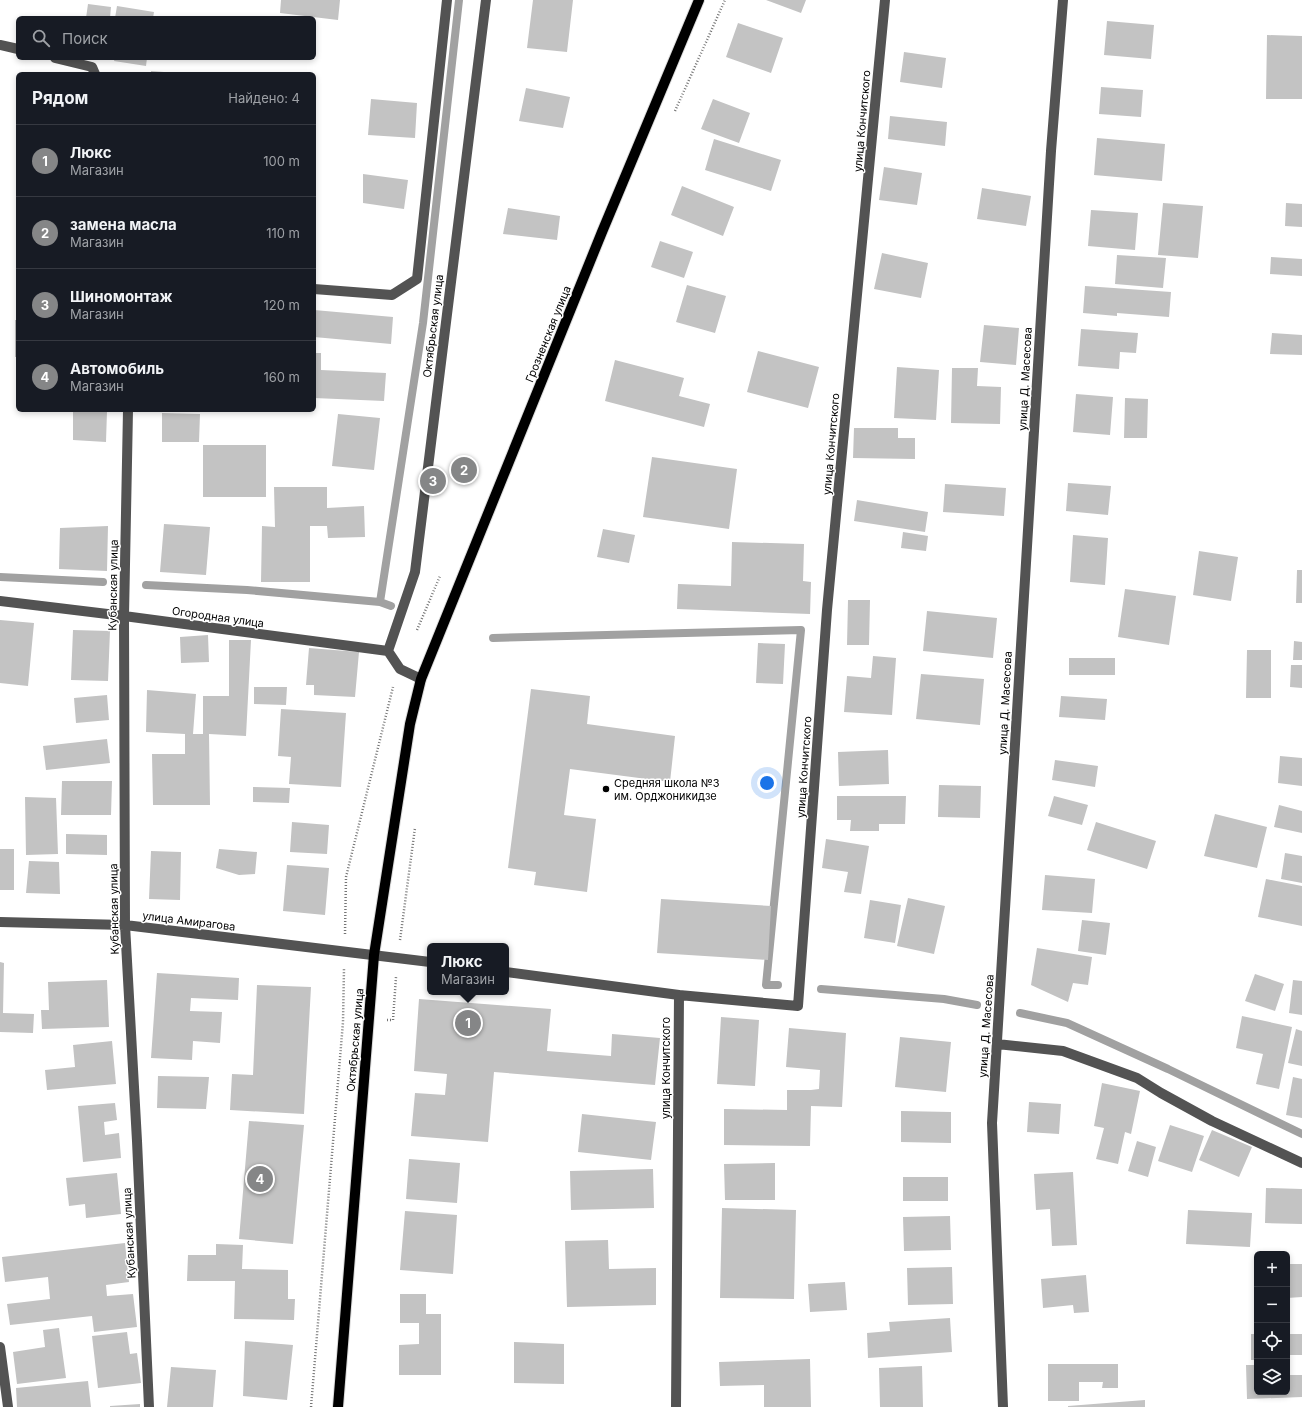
<!DOCTYPE html>
<html lang="ru">
<meta charset="utf-8">
<style>
:root{--surface:#171b24;--page:#20242c;--text:#f1f3f6;--muted:#9ea1a6;--line:#363941;--accent:#858687}
body{margin:0;font-family:Inter,sans-serif;background:var(--page);color:var(--text)}
.controls{position:absolute;right:12px;bottom:12px;display:grid;overflow:hidden;border-radius:6px;box-shadow:0 2px 6px #0003}
.controls button{width:36px;height:36px;display:grid;place-items:center;padding:0;border:0;border-bottom:1px solid var(--line);background:var(--surface);color:var(--text);font:20px sans-serif}
.you{position:absolute;left:767px;top:783px;width:14px;height:14px;margin:-10px;border:3px solid #fff;border-radius:50%;background:#1a73e8;box-shadow:0 0 0 6px #1a73e833}
.badge{display:grid;place-items:center;width:26px;height:26px;border-radius:50%;background:var(--accent);color:#fff;font-size:13px;font-weight:700}
.pin{position:absolute;translate:-50% -50%;border:2px solid #fff;box-shadow:0 1px 4px #0006}
.popup{position:absolute;left:427px;top:943px;width:82px;height:52px;box-sizing:border-box;display:grid;place-content:center;border-radius:6px;background:var(--surface);filter:drop-shadow(0 1px 3px #0005);font-size:13px;white-space:nowrap;color:var(--muted)}
.popup b{font-size:15px;color:var(--text)}
.popup::after{content:'';position:absolute;left:50%;top:100%;margin-left:-8px;border:8px solid transparent;border-top-color:var(--surface)}
.list{margin:0;padding:0;list-style:none}
h2{display:flex;justify-content:space-between;align-items:center;height:52px;margin:0;padding:0 16px;font-size:17px}
h2 small{font-size:13px;font-weight:400;color:var(--muted)}
.list li{display:grid;grid-template-columns:26px 1fr auto;gap:12px;align-items:center;box-sizing:border-box;height:72px;padding:0 16px;border-top:1px solid var(--line)}
.list b{display:block;font-size:15px;white-space:nowrap}
.list p{margin:0;font-size:13px;white-space:nowrap;color:var(--muted)}
.list em{font-size:13px;font-style:normal;color:var(--muted)}
.icon{flex:none;width:22px;height:22px;fill:none;stroke:currentColor;stroke-width:2;stroke-linecap:round;stroke-linejoin:round}
.map{position:relative;flex:none;width:1302px;height:1407px;overflow:hidden}
.search{position:absolute;background:var(--surface);box-shadow:0 2px 6px #0003;left:16px;top:16px;width:300px;height:44px;display:flex;align-items:center;gap:10px;box-sizing:border-box;padding:0 14px;border-radius:6px;color:var(--muted);font-size:15px}
.panel{position:absolute;background:var(--surface);box-shadow:0 2px 6px #0003;left:16px;top:72px;width:300px;height:340px;border-radius:6px}
.map>svg:first-child{display:block}
</style>
<div class="map">
<svg width="1302" height="1407" viewBox="0 0 1302 1407">
<rect width="100%" height="100%" fill="#fff"/>
<g fill="none" stroke-linecap="round" stroke-linejoin="round">
<path stroke="#a1a1a1" stroke-width="8" d="M0,577L103,582
M146,585L247,590L380,602L391,606
M380,602L423,323L459,0
M493,638L801,630L766,985H778
M821,989L944,999L977,1005
M1020,1013L1067,1023L1168,1069L1302,1134"/>
</g>
<path fill="#c3c3c3" d="M281,0H340L338,20L280,13Z
M533,0H573L567,52L527,48Z
M766,0H806L801,13Z
M88,4L111,7L110,18H86Z
M117,6L154,12L153,18H115Z
M1107,21L1154,25L1151,59L1104,55Z
M738,23L783,38L771,73L726,57Z
M1267,35L1302,36V99H1266Z
M904,52L946,58L942,88L900,82Z
M115,58H147L146,66L114,61Z
M151,71L177,73V74H151Z
M1101,87L1143,90L1141,117L1099,114Z
M526,88L570,97L563,128L519,121Z
M371,99L417,103L415,138L368,135Z
M713,99L750,113L739,143L701,129Z
M890,116L947,122L945,146L888,139Z
M1097,138L1165,144L1162,181L1094,175Z
M714,139L781,160L771,191L705,170Z
M884,167L922,173L917,205L879,200Z
M363,174L408,180L404,209L363,203Z
M682,186L734,207L723,236L671,215Z
M982,188L1031,196L1026,226L977,219Z
M1163,203L1203,206L1198,258L1158,255Z
M1286,203L1302,204V227L1285,226Z
M508,208L560,216L557,240L503,234Z
M1091,210L1138,213L1135,250L1088,246Z
M660,241L693,252L684,278L651,267Z
M882,253L928,263L921,298L874,289Z
M1117,255L1166,258L1163,288L1115,284Z
M1271,257L1302,259V276L1270,274Z
M687,285L726,296L715,333L676,322Z
M1085,286L1171,292L1169,317L1117,313V316L1083,313Z
M314,310L393,317L391,344L314,337Z
M15,320H18V357H15Z
M984,325L1019,328L1016,365L980,362Z
M1081,329L1138,333L1136,353L1120,352L1119,369L1078,366Z
M1272,333L1302,335V355L1270,354Z
M758,351L819,367L808,408L747,392Z
M314,353H321V370L386,373L384,401L314,398Z
M615,360L684,378L679,396L710,404L704,427L605,401Z
M897,367L939,370L936,420L894,418Z
M952,368H978L977,386L1001,387L1000,424L951,423Z
M1076,394L1113,397L1110,435L1073,432Z
M1125,398L1148,399L1147,438H1124Z
M73,410L107,411L106,442L73,440Z
M162,413L200,414L199,442H162Z
M338,414L380,418L374,470L332,466Z
M854,428H898V438H915V459L853,458Z
M203,445H266V497H203Z
M652,457L737,469L729,529L643,517Z
M1068,483L1111,486L1108,515L1066,511Z
M945,484L1006,488L1004,516L943,512Z
M274,487H327V508L364,506L365,537L328,538L327,526H310V582H261L262,526L275,527Z
M857,500L928,512L925,532L854,521Z
M164,524L210,527L206,575L160,572Z
M108,526L107,571L59,569L60,528Z
M603,529L635,535L629,563L597,557Z
M903,532L928,536L926,551L901,548Z
M1073,535L1108,538L1105,585L1070,582Z
M732,542L804,544L803,581L811,582L810,614L677,609L678,584L731,586Z
M1199,551L1238,557L1231,601L1193,595Z
M1297,570H1302V603H1296Z
M1125,589L1176,596L1169,645L1118,637Z
M848,600H870L869,645H847Z
M927,611L997,618L993,658L923,651Z
M0,620L34,623L28,686L0,683Z
M73,630L110,631L108,681L71,680Z
M208,635L209,662L181,663L180,637Z
M229,640H251L246,736L209,734L210,805H153L152,754H185V734L146,732L147,690L196,694L193,734H203V696H229Z
M1294,641L1302,642V660H1293Z
M758,643L785,644L783,684L756,683Z
M309,648L359,652L355,697L314,695V685H306Z
M1247,650H1271V698H1246Z
M873,656L896,658L892,715L844,712L847,676L871,678Z
M1069,658H1115V675H1069Z
M1291,665H1302V688L1290,687Z
M921,674L984,679L980,725L916,719Z
M254,687H287L286,705L254,704Z
M531,689L590,696L587,724L675,736L670,782L570,769L564,815L596,819L587,892L534,885L536,872L508,868Z
M107,695L109,720L76,723L74,698Z
M1061,696L1107,699L1105,720L1059,717Z
M281,709L346,713L341,787L289,784L291,757L278,756Z
M107,739L110,763L46,770L43,746Z
M888,750L889,784L839,786L838,752Z
M1280,756L1302,758V786L1278,783Z
M1055,760L1098,766L1095,787L1052,780Z
M62,781H112L111,815H61Z
M939,785L981,786L980,818L938,817Z
M253,787L290,788L289,803L253,802Z
M837,796H906L905,824H879V831H850L851,820H837Z
M1054,796L1088,805L1082,825L1048,816Z
M25,797L56,798L58,854L26,855Z
M1279,805L1302,811V833L1274,827Z
M1215,814L1267,827L1257,868L1204,856Z
M292,822L329,825L327,854L290,852Z
M1096,822L1156,841L1147,869L1087,850Z
M66,834L107,835V855L66,854Z
M826,839L869,846L861,894L844,892L848,872L822,868Z
M0,849H14V890H0Z
M219,849L257,852L255,874L239,875L216,868Z
M151,851L181,852L180,900L149,899Z
M1285,853L1302,856V883L1281,879Z
M29,861L59,862L60,894L26,893Z
M287,865L329,868L325,915L283,911Z
M1045,875L1095,879L1092,913L1042,910Z
M1266,879L1302,886V926L1258,917Z
M908,898L945,906L934,954L897,946Z
M661,899L771,906L768,960L657,953Z
M870,900L901,905L895,943L864,938Z
M1082,920L1110,923L1106,955L1078,951Z
M1037,948L1092,957L1088,985L1073,983L1068,1002L1031,985Z
M0,962L4,963L3,1013L34,1014L33,1033L0,1032Z
M157,973L239,978L238,1000L191,998L190,1011L222,1012L220,1043L193,1041L192,1060L151,1058Z
M1255,974L1284,984L1275,1011L1245,1001Z
M107,980L109,1027L42,1029L41,1010H49L48,982Z
M1293,980L1302,981V1015L1289,1013Z
M257,985L311,987L304,1114L230,1110L232,1074L253,1075Z
M419,999L551,1009L547,1051L611,1056L612,1034L660,1038L655,1085L494,1072L488,1142L411,1136L415,1093L445,1095L447,1074L414,1071Z
M1242,1016L1292,1027L1279,1089L1256,1084L1263,1054L1236,1048Z
M721,1017L759,1020L755,1086L717,1084Z
M789,1028L846,1033L842,1107L811,1106L810,1146L724,1145V1109L787,1110V1090H811L819,1089L820,1070L786,1067Z
M1296,1029L1302,1031V1066L1288,1063Z
M900,1037L951,1042L946,1092L895,1087Z
M112,1041L116,1084L47,1090L45,1070L75,1067L73,1045Z
M158,1076L209,1077L206,1109L157,1108Z
M1293,1077L1302,1079V1118L1286,1115Z
M1102,1083L1140,1091L1131,1134L1125,1132L1118,1164L1096,1159L1104,1128L1094,1126Z
M1029,1102L1061,1104L1059,1134L1027,1132Z
M115,1103L117,1120L104,1122L105,1135L119,1133L121,1158L83,1162L78,1106Z
M901,1111L951,1112V1143L901,1142Z
M582,1114L656,1122L651,1160L578,1152Z
M249,1121L304,1125L293,1244L239,1239Z
M1170,1125L1204,1136L1192,1172L1158,1161Z
M1212,1130L1252,1147L1239,1177L1199,1160Z
M1137,1141L1156,1147L1148,1177L1128,1171Z
M409,1159L460,1163L457,1203L406,1199Z
M775,1163V1200H725L724,1164Z
M653,1169L654,1208L571,1210L570,1171Z
M1073,1172L1077,1245L1052,1246L1050,1209L1036,1210L1034,1174Z
M117,1173L121,1214L86,1218L85,1204L69,1206L66,1178Z
M903,1177H948V1201H903Z
M1266,1188L1302,1189V1224L1265,1223Z
M722,1208L796,1210L794,1299L720,1298Z
M1188,1210L1252,1213L1250,1247L1186,1244Z
M405,1211L457,1215L453,1274L400,1270Z
M950,1216L951,1250L904,1251L903,1217Z
M608,1240L609,1269L656,1268V1305L567,1307L565,1241Z
M125,1243L129,1282L106,1285L107,1296L133,1294L137,1327L94,1332L92,1316L10,1325L7,1304L50,1299L48,1277L5,1282L2,1257Z
M216,1244L243,1245L242,1269L288,1270V1299H295L294,1320L234,1319L235,1281H187L188,1255H216Z
M1257,1264V1298H1255V1265Z
M1287,1264H1302V1297L1287,1298Z
M952,1267L953,1304L908,1305L907,1268Z
M1086,1275L1089,1312L1074,1313L1073,1305L1043,1308L1041,1279Z
M845,1282L847,1310L810,1312L808,1284Z
M400,1294H426V1314H441V1375H399V1345L419,1344V1323H400Z
M950,1318L952,1352L868,1358L867,1333L890,1331L889,1322Z
M59,1328L66,1378L17,1384L13,1352L45,1347L43,1330Z
M127,1332L130,1354L137,1353L141,1383L98,1388L92,1336Z
M1251,1334H1257V1360H1251Z
M1287,1334H1302V1355H1287Z
M245,1341L293,1345L287,1400L243,1396Z
M514,1342L564,1344V1384L514,1383Z
M810,1359L811,1407H764V1385L720,1386L719,1362Z
M1048,1364H1118V1388H1102L1103,1382H1079V1401H1048Z
M1246,1365H1257V1392H1287V1375H1302V1397L1247,1399Z
M922,1366L923,1407H880L879,1368Z
M171,1367L216,1370L213,1407H167Z
M88,1381L91,1407H17L16,1388Z
M1145,1400V1407H1068V1406Z
M140,1404V1407H110V1406Z"/>
<g fill="none" stroke-linecap="round" stroke-linejoin="round">
<g stroke="#dbdbdb" stroke-width="12">
<path id="major" d="M338,1407L374,955L410,724L421,679L602,232L699,0"/>
</g>
<path stroke="#757575" stroke-width="2.5" stroke-dasharray="1 2" stroke-linecap="butt" d="M675,111L725,0
M417,630L440,576
M345,934L346,877L393,687
M400,940L415,828
M387,1020H393L396,977
M311,1407L343,1022L344,969"/>
<path stroke="#535353" stroke-width="10" d="M0,45L18,49
M55,58L92,67L95,74
M314,289L392,295L417,279L447,0
M128,410L124,616L125,925L137,1141L149,1407
M0,601L124,616L388,651L400,669L421,679
M388,651L415,572L486,0
M0,922L125,925L430,962
M506,972L679,995
M997,1044L1063,1051L1137,1078L1161,1093L1212,1121L1302,1163
M0,1347L8,1407
M676,1407L679,995L798,1006L827,610L885,0
M1003,1407L992,1123L1051,151L1063,0"/>
<use href="#major" stroke="#000" stroke-width="10"/>
</g>
<circle fill="#000" stroke="#fff" stroke-width="1.5" cx="606" cy="789" r="4"/>
<g text-anchor="middle" dominant-baseline="central" stroke-width="3" stroke-linejoin="round" paint-order="stroke">
<g font-size="11" fill="#000" stroke="#fff">
<text transform="translate(862 121) rotate(-85)">улица Кончитского</text>
<text transform="translate(433 326) rotate(-83)">Октябрьская улица</text>
<text transform="translate(548 334) rotate(-68)">Грозненская улица</text>
<text transform="translate(1025 379) rotate(-87)">улица Д. Масесова</text>
<text transform="translate(831 444) rotate(-85)">улица Кончитского</text>
<text transform="translate(113 585) rotate(-89)">Кубанская улица</text>
<text transform="translate(218 617) rotate(8)">Огородная улица</text>
<text transform="translate(1005 703) rotate(-87)">улица Д. Масесова</text>
<text transform="translate(804 767) rotate(-86)">улица Кончитского</text>
<text transform="translate(114 909) rotate(-91)">Кубанская улица</text>
<text transform="translate(189 921) rotate(7)">улица Амирагова</text>
<text transform="translate(986 1026) rotate(-86)">улица Д. Масесова</text>
<text transform="translate(355 1040) rotate(-85)">Октябрьская улица</text>
<text transform="translate(666 1068) rotate(-90)">улица Кончитского</text>
<text transform="translate(129 1233) rotate(-93)">Кубанская улица</text>
</g>
<g font-size="11" fill="#000" stroke="#fff" text-anchor="start">
<text x="614" y="783">Средняя школа №3<tspan x="614" dy="13">им. Орджоникидзе</tspan></text>
</g>
</g>
</svg>
<div class="controls">
<button>+</button>
<button>−</button>
<button><svg class="icon" aria-label="locate" viewBox="0 0 24 24"><circle cx="12" cy="12" r="6"/><path d="M12 2v4M12 18v4M2 12h4M18 12h4"/></svg></button>
<button><svg class="icon" aria-label="layers" viewBox="0 0 24 24"><path d="M12 4l9 5-9 5-9-5zM3 14l9 5 9-5"/></svg></button>
</div>
<div class="you"></div>
<div class="pin badge" style="left:468px;top:1023px">1</div>
<div class="popup"><b>Люкс</b>Магазин</div>
<div class="pin badge" style="left:464px;top:470px">2</div>
<div class="pin badge" style="left:433px;top:481px">3</div>
<div class="pin badge" style="left:260px;top:1179px">4</div>
<div class="search"><svg class="icon" aria-label="search" viewBox="0 0 24 24"><circle cx="10" cy="10" r="6"/><path d="M15 15l6 6"/></svg>Поиск</div>
<section class="panel">
<h2>Рядом<small>Найдено: 4</small></h2>
<ul class="list">
<li><span class="badge">1</span><div><b>Люкс</b><p>Магазин</p></div><em>100 m</em></li>
<li><span class="badge">2</span><div><b>замена масла</b><p>Магазин</p></div><em>110 m</em></li>
<li><span class="badge">3</span><div><b>Шиномонтаж</b><p>Магазин</p></div><em>120 m</em></li>
<li><span class="badge">4</span><div><b>Автомобиль</b><p>Магазин</p></div><em>160 m</em></li>
</ul>
</section>
</div>
